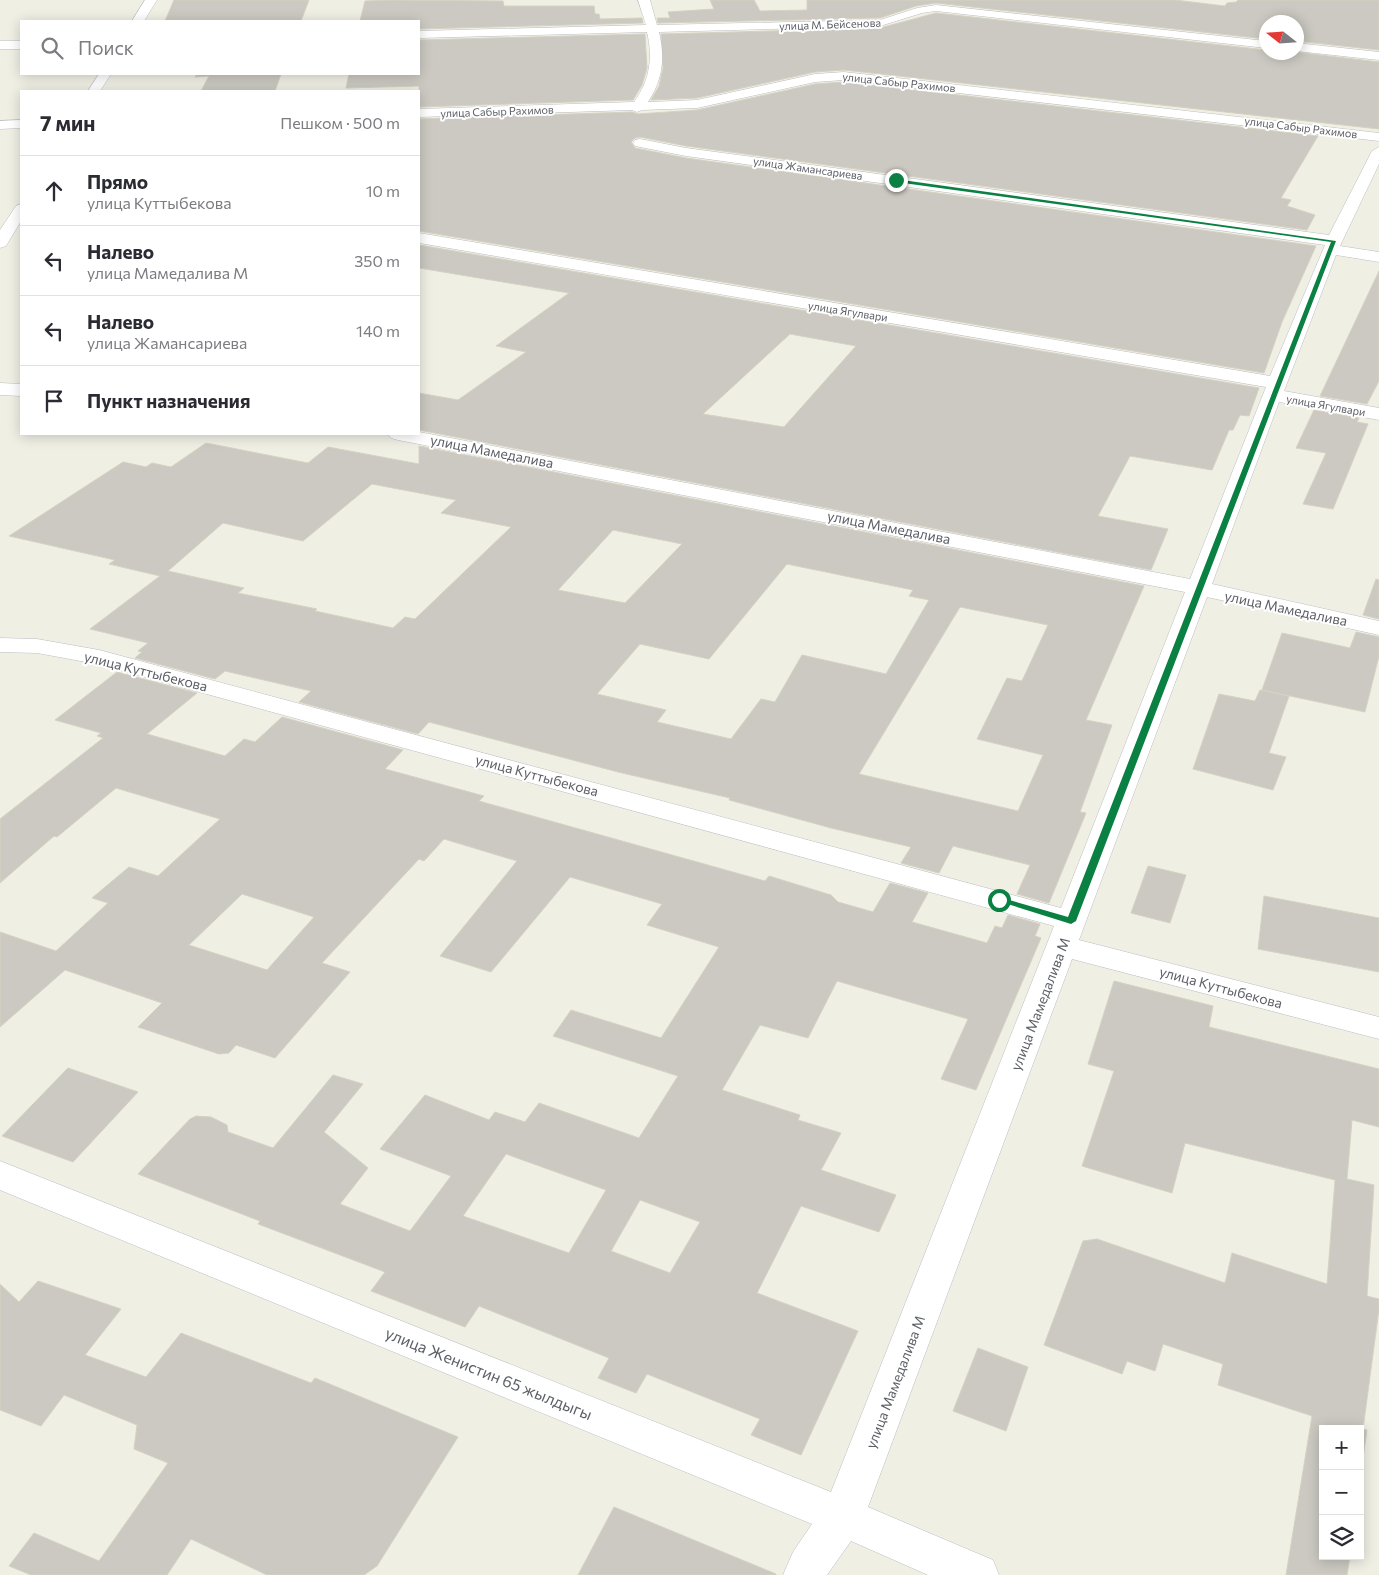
<!DOCTYPE html>
<html lang="ru">
<meta charset="utf-8">
<style>
:root{--surface:#fff;--page:#f2f2f3;--text:#2b2b33;--muted:#7c7c81;--line:#e1e1e2}
body{margin:0;font-family:Commissioner,sans-serif;background:var(--page);color:var(--text)}
.controls{position:absolute;right:15px;bottom:15px;display:grid;overflow:hidden;border-radius:0px;box-shadow:0 2px 12px #0003}
.controls button{width:45px;height:45px;display:grid;place-items:center;padding:0;border:0;border-bottom:1px solid var(--line);background:var(--surface);color:var(--text);font:25px sans-serif}
.compass{position:absolute;left:1259px;top:15px;width:45px;height:45px;border-radius:50%;background:var(--surface);box-shadow:0 2px 12px #0003;rotate:287deg}
.stop{position:absolute;width:15px;height:15px;margin:-11px;border:4px solid #0b8043;border-radius:50%;background:#fff}
.stop.end{background:#0b8043;border-color:#fff;box-shadow:0 1px 5px #0008}
.list{margin:0;padding:0;list-style:none}
h2{display:flex;justify-content:space-between;align-items:center;height:65px;margin:0;padding:0 20px;font-size:21px}
h2 small{font-size:16px;font-weight:400;color:var(--muted)}
.list li{display:grid;grid-template-columns:32px 1fr auto;gap:15px;align-items:center;box-sizing:border-box;height:70px;padding:0 20px;border-top:1px solid var(--line)}
.list b{display:block;font-size:19px;white-space:nowrap}
.list p{margin:0;font-size:16px;white-space:nowrap;color:var(--muted)}
.list em{font-size:16px;font-style:normal;color:var(--muted)}
.icon{flex:none;width:28px;height:28px;fill:none;stroke:currentColor;stroke-width:2;stroke-linecap:round;stroke-linejoin:round}
.map{position:relative;flex:none;width:1379px;height:1575px;overflow:hidden}
.search{position:absolute;background:var(--surface);box-shadow:0 2px 12px #0003;left:20px;top:20px;width:400px;height:55px;display:flex;align-items:center;gap:12px;box-sizing:border-box;padding:0 18px;border-radius:0px;color:var(--muted);font-size:19px}
.panel{position:absolute;background:var(--surface);box-shadow:0 2px 12px #0003;left:20px;top:90px;width:400px;height:345px;border-radius:0px}
.map>svg:first-child{display:block}
</style>
<div class="map">
<svg width="1379" height="1575" viewBox="0 0 1379 1575">
<rect width="100%" height="100%" fill="#f0efe4"/>
<path fill="#cbc9c1" stroke="#d5d2c2" fill-rule="evenodd" d="M174,0H309L301,21H165Z
M393,0L503,1L504,6H594L595,14H599L600,19L642,18L643,23L419,29V21H360L365,1Z
M710,0H754L760,11L807,10V0H1175L1225,6L1227,3L1236,2L1238,0H1379V50L1296,41V22H1266V39L936,3L916,6L880,18L658,23L657,18H670L668,12L714,9Z
M936,13L1266,50V52H1295L1379,62V129L844,70L815,72L697,98L651,100L659,86L663,68L661,34L880,28Z
M645,34L647,68L642,85L633,100L419,107V86L346,88L349,74H419V40Z
M197,74H281L275,91H201L209,76L195,77Z
M844,82L1318,136L1281,198L1291,200L1287,206L1315,215L1307,230L686,146L640,137L635,138L631,142L635,148L686,158L1316,246L1282,322L1264,373L419,231V119L632,112L638,114L697,110L815,84Z
M419,245L1259,388L1249,416L1240,415L1233,430H1229L1212,470L1130,456L1098,516L1168,529L1151,570L419,430V393L458,400L526,352L496,346L569,293L419,268ZM790,334L856,346L784,427L703,414Z
M1379,271V381L1367,404L1320,396Z
M1314,410L1359,418L1357,422L1368,424L1333,509L1303,504L1326,453L1296,448Z
M206,443L308,463L328,447L419,464V446L1144,586L1086,720L1112,725L1080,812L1086,813L1049,903L1017,894L1030,865L953,846L939,873L901,863L911,847L831,828L729,800L730,798L618,772L429,722L418,734L299,702L311,691L225,671L215,679L135,658L142,652L138,651L148,643L90,629L160,576L109,564L115,560L9,536L123,462L146,467L152,463L171,467ZM372,484L456,500L441,513L511,527L415,619L405,617L393,628L315,611L317,609L238,593L244,588L168,571L223,523L303,541ZM613,530L682,544L625,603L558,590ZM787,564L913,590L909,596L929,600L886,674L802,655L775,702L761,699L731,739L657,722L666,710L597,694L640,644L709,659ZM960,607L1048,625L1022,681L1007,678L977,739L1043,755L1018,811L859,774Z
M1376,579L1379,580V619L1363,615Z
M1356,632L1379,637V656L1365,712L1262,690L1282,633L1350,648Z
M117,672L197,693L147,734L225,756L244,739L255,742L282,717L403,750L385,769L484,796L479,801L765,881L769,876L831,895L838,902L873,912L890,883L928,893L912,922L987,943L995,926L1002,928L1008,915L1040,924L1035,936L1041,938L976,1090L941,1079L968,1019L837,981L808,1038L760,1025L722,1090L800,1115L798,1120L841,1133L821,1170L896,1195L879,1232L801,1206L757,1293L858,1331L801,1455L751,1435L760,1419L647,1374L636,1393L598,1378L609,1358L479,1306L465,1327L371,1291L385,1272L258,1224L260,1221L138,1174L190,1119L196,1116L211,1117L227,1125L228,1132L273,1148L333,1075L363,1084L324,1132L368,1168L340,1204L410,1231L451,1176L380,1149L425,1095L489,1120L495,1112L525,1122L539,1103L639,1138L678,1076L553,1036L571,1010L661,1038L719,947L647,925L662,904L570,877L491,972L440,956L517,861L444,839L424,861L419,859L322,963L350,972L275,1058L236,1045L229,1053L219,1054L138,1027L162,1003L65,970L0,1027V932L56,951L108,903L92,898L129,867L158,876L220,819L116,788L57,837L54,836L0,883V819L103,738L97,736L101,733L55,720ZM242,894L314,917L267,970L189,945ZM506,1154L606,1190L569,1253L463,1216ZM640,1200L700,1222L670,1273L611,1251Z
M1260,690L1289,696L1269,753L1286,757L1273,790L1193,769L1219,694L1255,701Z
M1148,866L1186,875L1170,923L1131,913Z
M1264,896L1379,918V972L1258,949Z
M1114,981L1213,1006L1209,1027L1379,1069V1127L1352,1120L1347,1179L1374,1185L1367,1296L1379,1299V1309L1363,1429L1367,1430L1360,1478V1429H1323V1556H1350L1347,1575H1286L1312,1416L1218,1385L1223,1364L1163,1344L1155,1371L1127,1361L1122,1374L1044,1345L1083,1241L1097,1239L1225,1283L1232,1253L1327,1284L1335,1180L1185,1143L1172,1193L1082,1166L1114,1071L1088,1064Z
M68,1068L138,1092L73,1162L2,1136Z
M38,1281L121,1309L85,1355L146,1377L181,1333L311,1383L315,1378L458,1437L377,1566L364,1575H267L191,1539L167,1575H31L9,1566L34,1533L99,1561L168,1463L134,1449L137,1425L64,1395L41,1426L0,1410V1284L19,1302Z
M978,1348L1028,1367L1006,1431L953,1411Z
M614,1507L776,1574V1575H578Z"/>
<g fill="none" stroke-linecap="round" stroke-linejoin="round">
<g stroke="#bcbdc4" stroke-width="1">
<path id="minor" d="M145,0H157L144,21H132Z
M638,0H650L657,25L880,20L917,8L936,5L1266,41V48L936,11L922,13L880,26L659,32C665,58 663,79 648,102L697,100L815,74L844,72L1379,133V141L844,80L815,82L697,108L642,110L637,112L632,110L419,117V109L634,102C650,80 653,58 647,32L419,38V31L646,25Z
M0,41H21V49H0Z
M1296,43L1379,52V60L1296,51Z
M99,74H111L100,91H88Z
M21,120V128L0,129V121Z
M640,139L686,148L1329,235L1372,151L1379,147V164L1340,246L1379,252V262L1336,255L1284,391L1379,408V420L1279,402L1212,584L1379,621V635L1207,597L1079,940L1379,1017V1039L1072,959L868,1507L993,1560L999,1575H928L851,1541L827,1575H783L793,1552L812,1524L0,1190V1161L831,1492L1054,926L97,664L37,653L0,652V638L37,639L99,650L1061,908L1185,592L398,440L391,438L388,434H419V432L1190,579L1266,387L419,243V233L1270,376L1325,245L686,156L635,146L633,143L635,140Z
M21,204V221L6,246L0,248V230L16,206Z
M0,383L21,384V396L0,395Z"/>
</g>
<use href="#minor" fill="#fff" fill-rule="evenodd"/>
</g>
<path fill="#0b8043" d="M895,179L1336,241L1076,921L1071,924L995,900L999,897L1068,917L1331,242L896,182Z"/>
<g text-anchor="middle" dominant-baseline="central" stroke-width="4" stroke-linejoin="round" paint-order="stroke">
<g font-size="11" fill="#5c5f66" stroke="#fff">
<text transform="translate(830 24) rotate(-2)">улица М. Бейсенова</text>
<text transform="translate(899 82) rotate(6)">улица Сабыр Рахимов</text>
<text transform="translate(497 111) rotate(-2)">улица Сабыр Рахимов</text>
<text transform="translate(1301 127) rotate(7)">улица Сабыр Рахимов</text>
<text transform="translate(808 168) rotate(8)">улица Жамансариева</text>
<text transform="translate(848 311) rotate(9)">улица Ягулвари</text>
<text transform="translate(1326 405) rotate(10)">улица Ягулвари</text>
</g>
<g font-size="14" fill="#5c5f66" stroke="#fff">
<text transform="translate(492 451) rotate(11)">улица Мамедалива</text>
<text transform="translate(889 527) rotate(11)">улица Мамедалива</text>
<text transform="translate(1286 608) rotate(12)">улица Мамедалива</text>
<text transform="translate(146 671) rotate(14)">улица Куттыбекова</text>
<text transform="translate(537 775) rotate(15)">улица Куттыбекова</text>
<text transform="translate(1221 987) rotate(15)">улица Куттыбекова</text>
<text transform="translate(1040 1004) rotate(-69)">улица Мамедалива М</text>
<text transform="translate(895 1382) rotate(-69)">улица Мамедалива М</text>
</g>
<g font-size="16" fill="#5c5f66" stroke="#fff">
<text transform="translate(489 1373) rotate(22)">улица Женистин 65 жылдыгы</text>
</g>
</g>
</svg>
<div class="controls">
<button>+</button>
<button>−</button>
<button><svg class="icon" aria-label="layers" viewBox="0 0 24 24"><path d="M12 4l9 5-9 5-9-5zM3 14l9 5 9-5"/></svg></button>
</div>
<svg class="compass" viewBox="-18 -18 36 36"><path d="M0-13l5 13h-10z" fill="#e53935"/><path d="M0 13l5-13h-10z" fill="#7c7c81"/></svg>
<div class="stop" style="left:999px;top:900px"></div>
<div class="stop end" style="left:896px;top:180px"></div>
<div class="search"><svg class="icon" aria-label="search" viewBox="0 0 24 24"><circle cx="10" cy="10" r="6"/><path d="M15 15l6 6"/></svg>Поиск</div>
<section class="panel">
<h2>7 мин<small>Пешком · 500 m</small></h2>
<ul class="list">
<li><svg class="icon" aria-label="ahead" viewBox="0 0 24 24"><path d="M12 20V5M6 11l6-6 6 6"/></svg><div><b>Прямо</b><p>улица Куттыбекова</p></div><em>10 m</em></li>
<li><svg class="icon" aria-label="left" viewBox="0 0 24 24"><path d="M17 20v-9H6M10 6l-5 5 5 5"/></svg><div><b>Налево</b><p>улица Мамедалива М</p></div><em>350 m</em></li>
<li><svg class="icon" aria-label="left" viewBox="0 0 24 24"><path d="M17 20v-9H6M10 6l-5 5 5 5"/></svg><div><b>Налево</b><p>улица Жамансариева</p></div><em>140 m</em></li>
<li><svg class="icon" aria-label="arrive" viewBox="0 0 24 24"><path d="M6 21V4h12l-3 4 3 4H6"/></svg><div><b>Пункт назначения</b></div></li>
</ul>
</section>
</div>
